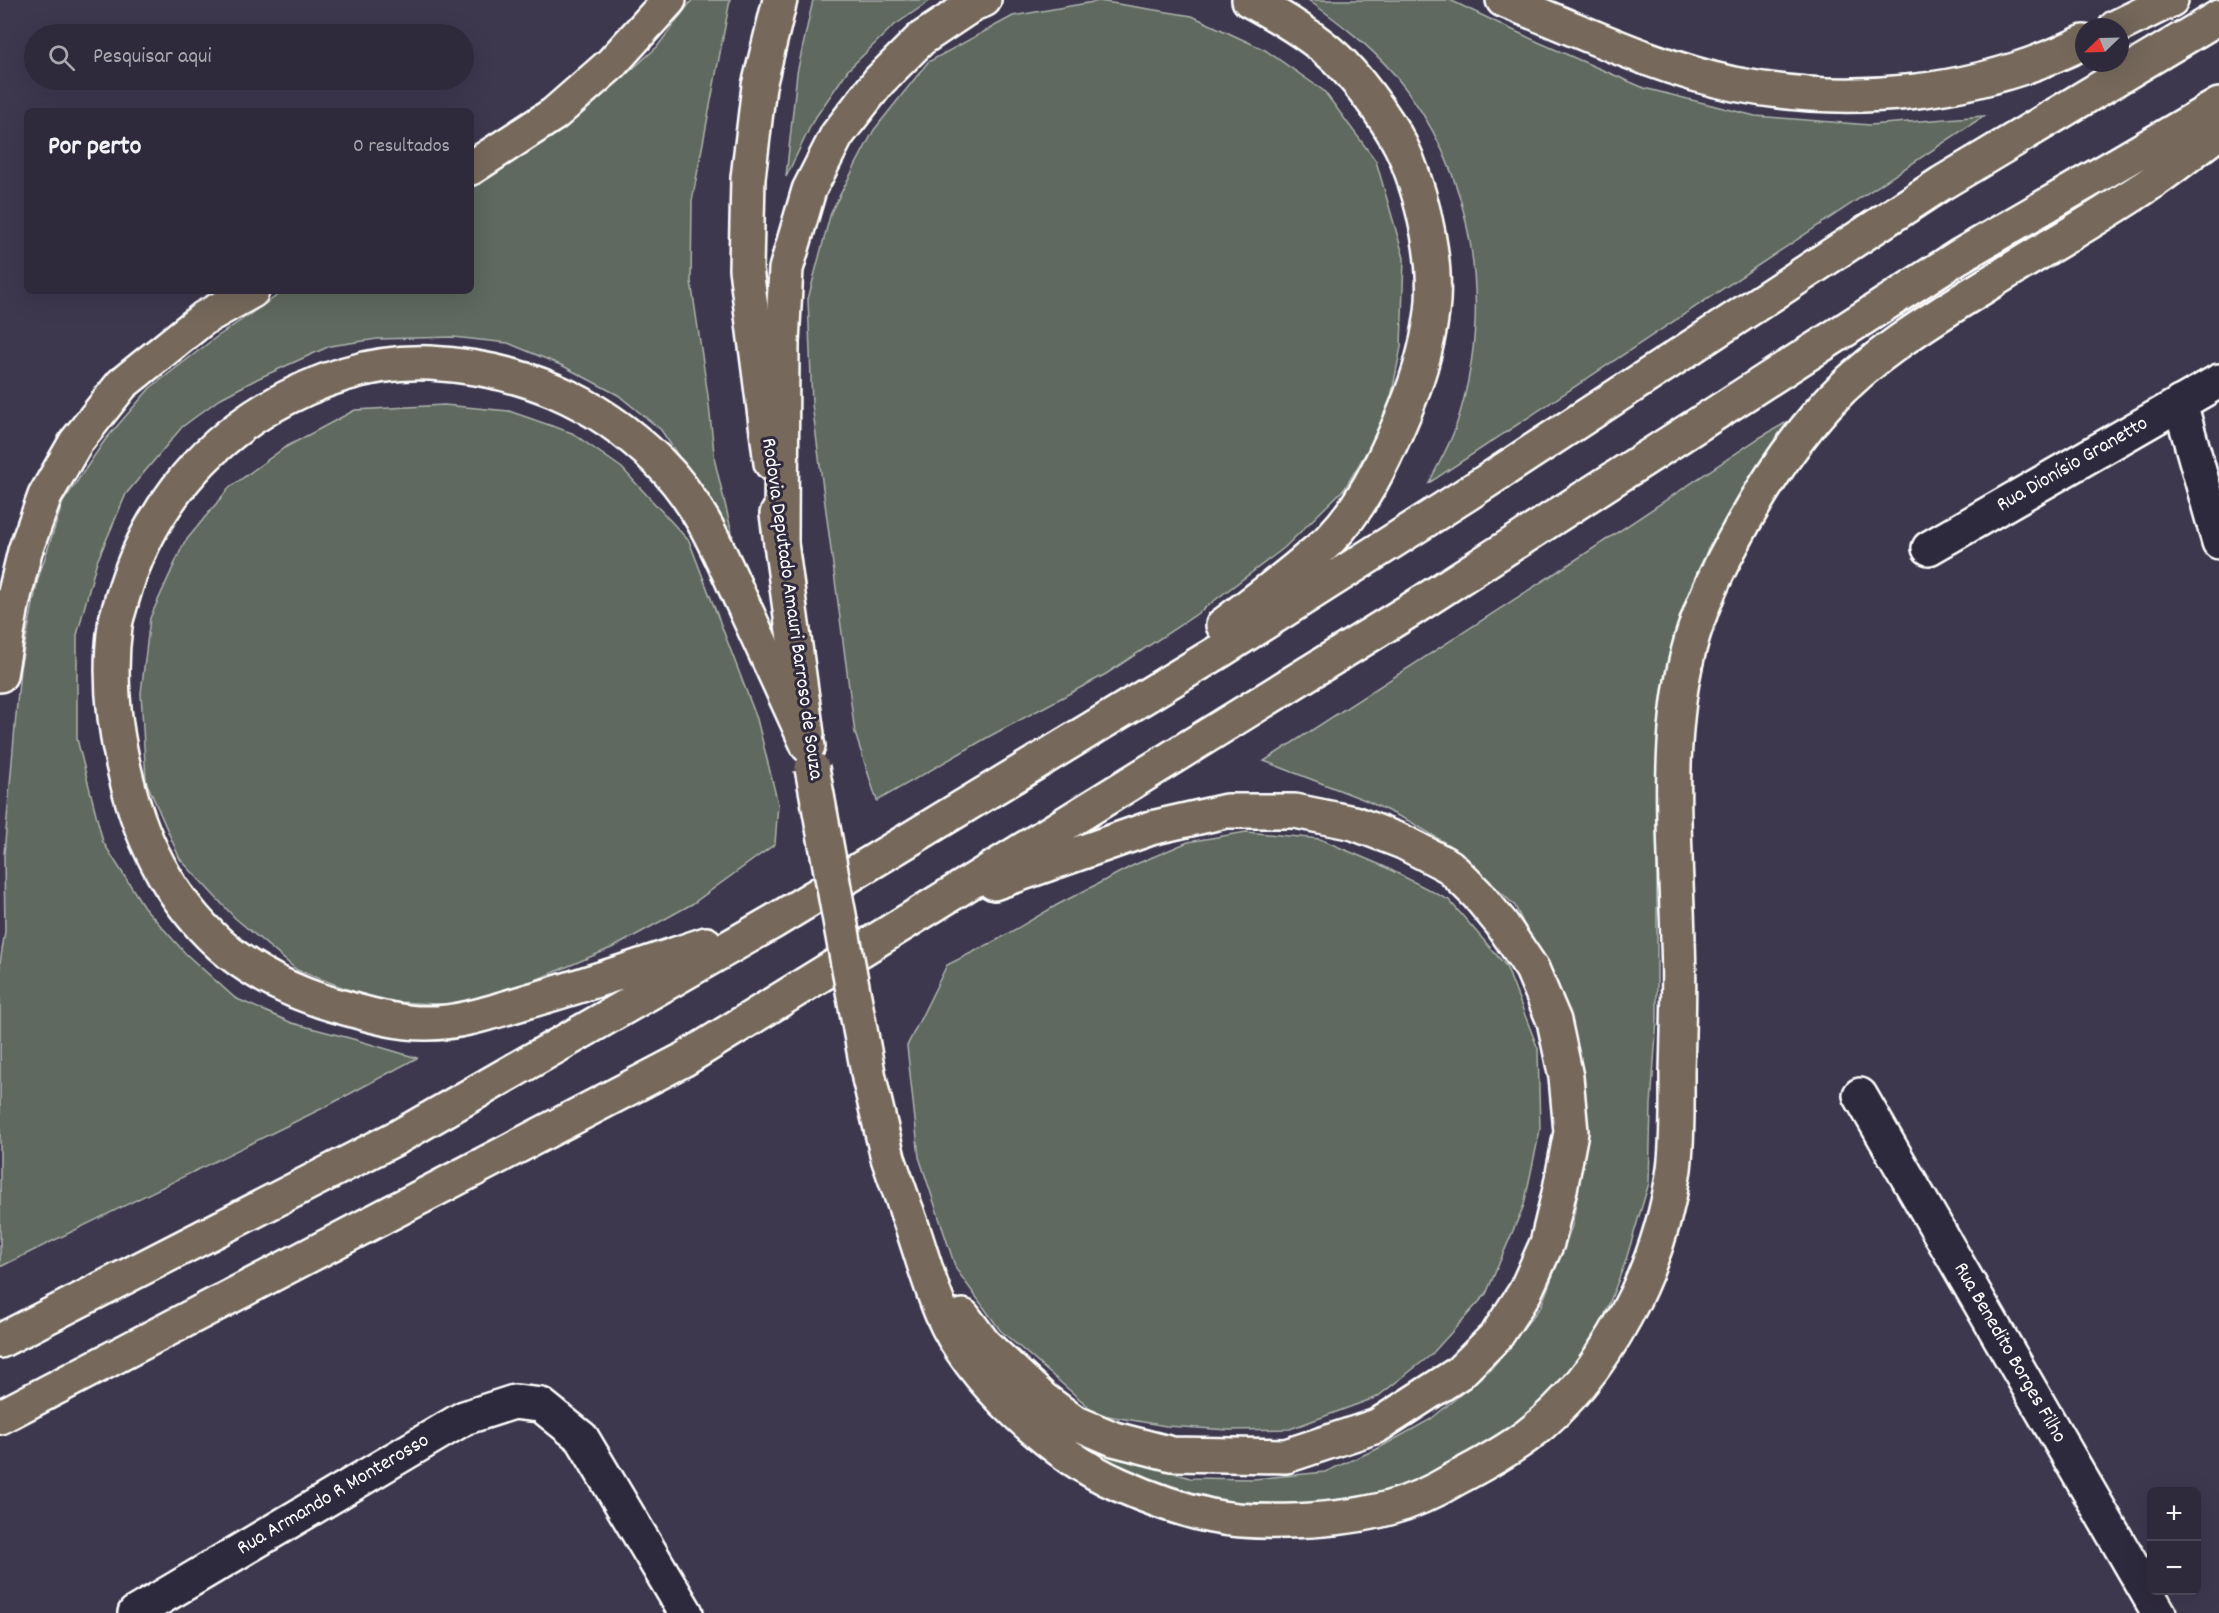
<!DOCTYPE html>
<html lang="pt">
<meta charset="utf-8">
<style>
:root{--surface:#2e2a3b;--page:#363242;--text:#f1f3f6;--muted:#a7a7af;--line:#494655}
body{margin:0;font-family:Dekko,sans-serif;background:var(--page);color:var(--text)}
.controls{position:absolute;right:18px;bottom:18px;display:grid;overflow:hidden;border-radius:9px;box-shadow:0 6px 24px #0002}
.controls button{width:54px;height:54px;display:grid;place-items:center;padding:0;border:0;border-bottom:2px solid var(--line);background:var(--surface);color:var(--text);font:30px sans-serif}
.compass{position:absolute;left:2075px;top:18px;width:54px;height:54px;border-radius:50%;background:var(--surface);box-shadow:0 6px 24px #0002;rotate:247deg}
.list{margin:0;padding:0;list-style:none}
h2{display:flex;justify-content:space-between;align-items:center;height:78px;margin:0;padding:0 24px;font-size:26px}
h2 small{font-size:20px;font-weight:400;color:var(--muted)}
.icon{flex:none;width:33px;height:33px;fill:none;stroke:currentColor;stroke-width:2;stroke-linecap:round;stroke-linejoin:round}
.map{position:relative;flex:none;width:2219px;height:1613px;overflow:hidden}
.search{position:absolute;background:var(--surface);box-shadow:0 6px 24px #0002;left:24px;top:24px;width:450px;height:66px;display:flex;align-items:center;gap:15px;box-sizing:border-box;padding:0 21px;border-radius:33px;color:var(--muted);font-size:22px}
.panel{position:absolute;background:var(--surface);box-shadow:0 6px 24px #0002;left:24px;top:108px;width:450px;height:186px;border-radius:9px}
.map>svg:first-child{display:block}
</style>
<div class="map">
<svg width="2219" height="1613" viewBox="0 0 2219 1613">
<rect width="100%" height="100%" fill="#3e384f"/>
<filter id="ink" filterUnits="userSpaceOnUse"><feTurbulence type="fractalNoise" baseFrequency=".0167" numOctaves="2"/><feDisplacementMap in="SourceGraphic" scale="12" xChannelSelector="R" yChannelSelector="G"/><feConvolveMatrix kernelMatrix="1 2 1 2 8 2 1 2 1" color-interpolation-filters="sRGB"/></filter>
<g filter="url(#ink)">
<path fill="#5e695e" stroke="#aeb4ae" stroke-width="1.5" d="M692,0H730L692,201L691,281L708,396L715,462L733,537L661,430L618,395L563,366L508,343L453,337L377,339L330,346L259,378L221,398L182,427L126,494L96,564L77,635V739L103,842L144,907L186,954L235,998L292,1023L353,1039L417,1058L327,1106L0,1267V963L5,931L4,854L20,669L38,579L63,502L105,440L150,388L215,338L284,291H471V186L589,108L657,47Z
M813,0H931L892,27L848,70L813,121L786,177L797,73Z
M1308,0H1450L1538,42L1644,88L1755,116L1870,125L1984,116L1429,483C1438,464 1450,445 1456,426C1495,307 1475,171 1394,74C1369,45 1339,22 1308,0Z
M1099,1L1192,16L1265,50L1324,91L1376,161L1404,258L1401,347L1387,418L1345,488L1284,548L1194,616L1106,674L990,736L877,801L855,733L812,404L808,299L831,212L874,130L928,62L1013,16Z
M444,405L509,411L572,433L622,468L689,541L757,719L778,804L775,844L692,904L616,946L474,1006L379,1001L297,970L235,918L180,859L146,781L141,693L150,618L184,543L229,488L284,448L355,410Z
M1808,410L1751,482L1707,550L1679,630L1657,793V1019L1651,1105L1649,1183L1625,1263L1602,1322L1567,1374L1517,1426L1454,1464L1386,1492L1327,1506L1282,1510L1187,1497L1100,1460L1052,1420L1142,1463L1190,1478L1254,1479L1325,1472L1377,1449L1431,1419L1491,1369L1541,1306L1572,1226L1588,1136L1576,1047L1552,982L1515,906L1457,850L1411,822L1365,800L1264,761L1597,546L1759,438Z
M1246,832L1320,839L1383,866L1449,900L1506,966L1538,1049L1540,1130L1524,1205L1486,1294L1431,1355L1377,1397L1290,1429L1229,1430L1166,1426L1097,1414L1000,1330L956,1269L919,1157L907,1046L947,965L997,940L1057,905L1134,865L1188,842Z"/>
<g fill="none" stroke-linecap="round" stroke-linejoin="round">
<g stroke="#fff" stroke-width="38">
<g id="street">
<path d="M2180,403L2219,542"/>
<path id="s1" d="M1929,548L2219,381"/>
<path id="s2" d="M1860,1095L2159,1613"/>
<path id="s3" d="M135,1613L464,1418L514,1402L541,1405L582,1438L686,1613"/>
</g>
</g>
<g stroke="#fff" stroke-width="38">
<path id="primary" d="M771,463L746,269L748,178L759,86L780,0
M777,514L807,734
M869,1078L888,1158L907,1212"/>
</g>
<g stroke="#fff" stroke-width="38">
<path id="highway" d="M1503,0C1577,29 1656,68 1734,84C1850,107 1977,95 2084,42
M2116,27L2171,0
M471,168L554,114L611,64L669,0
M781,544L782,343L786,269L809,190L837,135L879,81L921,39L975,3L984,0
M1223,625C1251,604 1278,584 1305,561C1314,553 1324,546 1332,537C1362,506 1382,464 1399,425C1415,389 1427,352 1432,312C1438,264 1424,202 1406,157C1394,128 1364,87 1342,64C1318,39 1279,16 1249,0
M0,675L12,605L25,551L45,496L76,442L122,384L204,318L252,291
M706,944C646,964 586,985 525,1002C492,1012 458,1024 424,1023C399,1023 373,1016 349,1009C306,998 266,981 230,953C175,908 142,845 126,777C114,728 108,677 115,626C116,617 120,608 122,599C145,518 196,451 268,408C316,380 373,360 430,363C520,368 594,398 659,462C698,500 719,551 741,600C763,648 786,697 808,746
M907,1212C919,1245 928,1281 942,1314C971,1381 1054,1456 1120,1485C1149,1498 1179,1509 1211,1516C1259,1526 1342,1521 1389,1508C1412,1502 1435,1491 1455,1479C1480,1466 1504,1453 1527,1436C1607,1374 1660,1268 1674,1169C1678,1138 1677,1105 1677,1073C1678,1029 1680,985 1678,941C1676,850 1666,756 1685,666C1694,623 1711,582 1732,544C1758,495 1789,446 1826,405C1877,349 1945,311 2009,271C2053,244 2098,218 2142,189C2168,172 2193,151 2219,132
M963,1316L984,1344L1043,1399L1074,1422L1114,1439L1172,1454L1286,1456L1377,1426L1459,1373L1497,1335L1525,1292L1547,1243L1560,1189L1571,1132L1566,1077L1554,1021L1532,969L1501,923L1477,894L1449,866L1403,842L1354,823L1295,811H1226L1151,828L994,883
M0,1341L398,1137L773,922L1220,651L1467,494L1942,183L2219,17
M0,1417L683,1060L1412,609L1958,257L2219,105"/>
</g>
<use href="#street" stroke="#2f2a3d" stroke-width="33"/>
<use href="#primary" stroke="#76695c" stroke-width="33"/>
<use href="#highway" stroke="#76695c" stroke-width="33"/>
<g stroke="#fff" stroke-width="38" stroke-linecap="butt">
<path id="primary-bridge" d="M812,768L869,1078"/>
</g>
<use href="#primary-bridge" stroke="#76695c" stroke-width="33"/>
</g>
</g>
<g text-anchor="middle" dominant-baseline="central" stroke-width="6" stroke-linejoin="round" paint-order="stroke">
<g font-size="21" fill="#fff" stroke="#2f2a3d">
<text stroke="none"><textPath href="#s1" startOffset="166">Rua Dionísio Granetto</textPath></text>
<text transform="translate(791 609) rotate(82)">Rodovia Deputado Amauri Barroso de Souza</text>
<text stroke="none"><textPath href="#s2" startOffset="298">Rua Benedito Borges Filho</textPath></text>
<text stroke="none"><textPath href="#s3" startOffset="231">Rua Armando R Monterosso</textPath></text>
</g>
</g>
</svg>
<div class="controls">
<button>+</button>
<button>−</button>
</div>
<svg class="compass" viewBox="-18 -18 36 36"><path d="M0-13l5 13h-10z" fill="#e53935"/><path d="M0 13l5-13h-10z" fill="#a7a7af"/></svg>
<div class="search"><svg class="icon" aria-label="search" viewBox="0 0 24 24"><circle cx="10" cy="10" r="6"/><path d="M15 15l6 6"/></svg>Pesquisar aqui</div>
<section class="panel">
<h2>Por perto<small>0 resultados</small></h2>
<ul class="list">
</ul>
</section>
</div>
